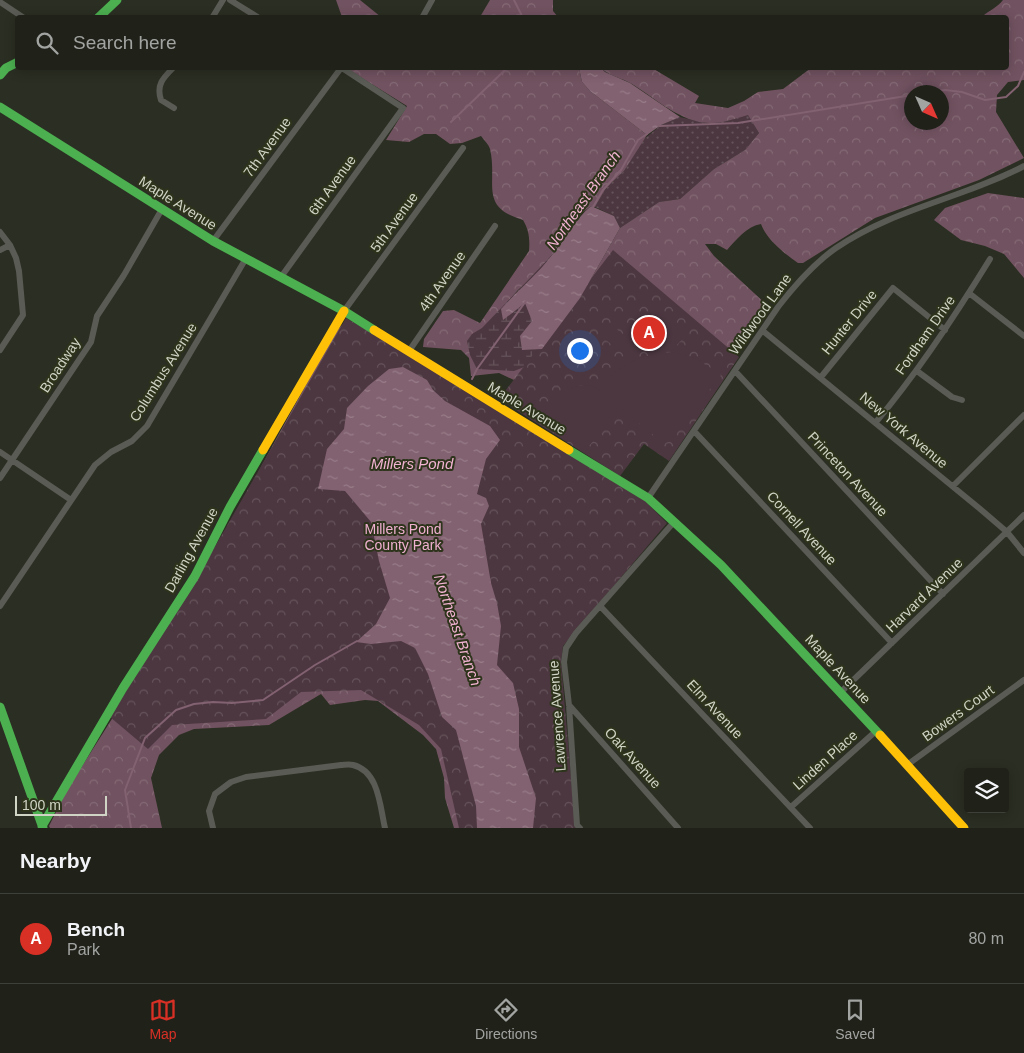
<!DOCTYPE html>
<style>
:root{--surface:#20221a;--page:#282a23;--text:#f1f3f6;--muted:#a2a4a2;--line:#3d3f39;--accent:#d93025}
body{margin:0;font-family:Helvetica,sans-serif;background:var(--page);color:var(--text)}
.controls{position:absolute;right:15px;bottom:15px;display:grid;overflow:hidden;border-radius:5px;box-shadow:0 2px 12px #0003}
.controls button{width:45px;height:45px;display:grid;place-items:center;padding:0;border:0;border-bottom:1px solid var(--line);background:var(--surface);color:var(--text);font:25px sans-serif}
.compass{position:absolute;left:904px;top:85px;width:45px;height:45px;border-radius:50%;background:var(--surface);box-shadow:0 2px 12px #0003;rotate:135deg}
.scale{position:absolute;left:15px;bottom:12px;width:92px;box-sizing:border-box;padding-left:5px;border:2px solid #d0d4c5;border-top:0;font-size:14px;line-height:18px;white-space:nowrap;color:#d0d4c5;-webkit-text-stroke:4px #2e341c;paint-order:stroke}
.you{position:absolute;left:579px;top:350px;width:18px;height:18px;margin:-12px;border:4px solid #fff;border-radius:50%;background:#1a73e8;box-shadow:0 0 0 8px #1a73e833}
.badge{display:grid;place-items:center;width:32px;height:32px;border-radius:50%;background:var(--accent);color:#fff;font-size:16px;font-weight:700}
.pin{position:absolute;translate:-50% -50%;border:2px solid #fff;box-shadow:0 1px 5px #0006}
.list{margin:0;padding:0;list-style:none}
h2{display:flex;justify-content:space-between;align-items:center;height:65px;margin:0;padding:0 20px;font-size:21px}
h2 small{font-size:16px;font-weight:400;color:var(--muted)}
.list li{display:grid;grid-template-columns:32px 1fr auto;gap:15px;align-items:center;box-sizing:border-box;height:90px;padding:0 20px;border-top:1px solid var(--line)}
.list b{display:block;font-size:19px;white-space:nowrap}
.list p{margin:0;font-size:16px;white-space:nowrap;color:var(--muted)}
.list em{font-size:16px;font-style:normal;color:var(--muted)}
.icon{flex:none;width:28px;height:28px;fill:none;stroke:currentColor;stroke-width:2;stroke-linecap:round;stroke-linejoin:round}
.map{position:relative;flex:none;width:1024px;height:828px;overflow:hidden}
.search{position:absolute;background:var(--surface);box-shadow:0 2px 12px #0003;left:15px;right:15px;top:15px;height:55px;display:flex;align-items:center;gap:12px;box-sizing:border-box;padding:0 18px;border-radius:5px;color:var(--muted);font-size:19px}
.sheet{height:155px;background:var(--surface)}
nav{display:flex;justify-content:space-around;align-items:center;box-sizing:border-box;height:70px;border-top:1px solid var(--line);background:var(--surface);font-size:14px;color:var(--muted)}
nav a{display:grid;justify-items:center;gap:2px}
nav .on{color:var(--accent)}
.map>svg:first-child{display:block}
</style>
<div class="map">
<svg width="1024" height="828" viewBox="0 0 1024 828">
<defs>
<pattern id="grass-dots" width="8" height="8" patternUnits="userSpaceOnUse" patternTransform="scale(1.25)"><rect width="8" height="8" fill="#4c3740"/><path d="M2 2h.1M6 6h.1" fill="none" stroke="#65535a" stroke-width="1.8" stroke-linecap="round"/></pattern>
<pattern id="forest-crowns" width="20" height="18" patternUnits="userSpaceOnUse" patternTransform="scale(1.25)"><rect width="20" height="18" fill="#715260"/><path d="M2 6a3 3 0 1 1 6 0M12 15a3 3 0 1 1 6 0" fill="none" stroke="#846a75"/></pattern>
<pattern id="wetland-marsh" width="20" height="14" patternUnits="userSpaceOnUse" patternTransform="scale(1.25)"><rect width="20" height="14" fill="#4c3740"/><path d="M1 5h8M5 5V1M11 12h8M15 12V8" fill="none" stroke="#65535a"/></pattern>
<pattern id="park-crowns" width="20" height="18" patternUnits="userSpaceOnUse" patternTransform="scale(1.25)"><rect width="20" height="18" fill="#4c3740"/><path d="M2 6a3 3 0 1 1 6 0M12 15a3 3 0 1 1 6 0" fill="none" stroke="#65535a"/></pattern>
<pattern id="water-ripples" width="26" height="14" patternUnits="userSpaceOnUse" patternTransform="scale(1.25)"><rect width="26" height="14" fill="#826170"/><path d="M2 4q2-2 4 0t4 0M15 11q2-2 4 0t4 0" fill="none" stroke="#987e89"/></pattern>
</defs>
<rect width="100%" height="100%" fill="#2b2e22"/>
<path fill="url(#grass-dots)" d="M748,114L759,133L745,150L714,169L680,199L659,202L620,228L614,216L595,207L606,188L624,171L643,140L661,125L680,117L709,124L728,121Z"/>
<path fill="url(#forest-crowns)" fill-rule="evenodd" d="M336,0H360L381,17H342Z
M490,0H553V11L558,17H480Z
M1003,0H1024V80L1008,82L997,95L996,112L1024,158L979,180L875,218L803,263H798C784,253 767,240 761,224C747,226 736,240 727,250L716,244H705L714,256L767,305L735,358L519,399L514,380L499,373L471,376L469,358L461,350L423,347L424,339L443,311L454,310L480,323L529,251C530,239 529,230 523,220C478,207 498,183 490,149C489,145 484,140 481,136L462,143L450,144L436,134H424L409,142L386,140L407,106L346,68H579L582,82L590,91L647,135L624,171L606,188L595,207L591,206L581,214L552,255L537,273L518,290L501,309L580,298L620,228L659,202L680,199L714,169L745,150L759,133L748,115C736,118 723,124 710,123C681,123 655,98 632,84C622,78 609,76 601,68H652L699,96L695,103L728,108L744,101L758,92L783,89L811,68H1006V18L982,17C989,10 997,8 1003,0ZM912,92H942V122H912Z
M988,193L1024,198V278L1004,254L985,246L961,240L934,220L945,208Z
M348,322L402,644L475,828H454L445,798L444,778L436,749L423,735L378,701L365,700L330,705L321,694L269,725L194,729L179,735L159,755L151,778L162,828H50L49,826L67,790L201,578L280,432L333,336L341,326Z"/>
<path fill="url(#wetland-marsh)" d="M552,255L576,265L532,364L514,371L477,369L470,355L467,341L472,334L482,328Z"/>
<path fill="url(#park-crowns)" d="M613,250L739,357L669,461L644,444L620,476L499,399Z
M346,318L441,374L645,501L667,523L563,646L561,663L575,822L577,828H459L441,749L419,725L361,690L301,692L266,719L172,725L148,749L110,717L197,578Z"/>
<path fill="#4c3740" d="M666,320L685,336L675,347L657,331Z
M615,328L634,343L626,355L606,340Z
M672,352L695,358L721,375L669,442L663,443L620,407L589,446L584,447L540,417C552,401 573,377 596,388C599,390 602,393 605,395L598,388C623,364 636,355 672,352Z"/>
<path fill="url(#water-ripples)" d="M579,68H601L605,72L630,83L680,117L661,125L647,135L590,91L582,82Z
M591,206L614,216L620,228L580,298L542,349L522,350L520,336L532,321L525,303L503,320L501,309C517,291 537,275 552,255C566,239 575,219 591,206Z
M403,367L427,380L433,390L445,401L490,426L500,440L486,459L477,494L486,498L489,506L481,524L491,583L497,603L501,626L497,665L513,683L519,709V747L536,798L533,828H477L476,806L456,730L442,717L428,674L415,648L401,641L371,644L356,642L376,624L390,598L379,561L371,522L345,491L318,489L327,449L344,429L347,408L368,386L389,369Z"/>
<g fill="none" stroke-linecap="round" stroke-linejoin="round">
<path stroke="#826170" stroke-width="2" d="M514,0L523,18
M930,92L945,90L962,92L985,100L1006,97L1018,86L1024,72
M451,122L507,68
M659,126L738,123L912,95
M593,207L603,190L621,170L638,140L647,134
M472,379L477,369L526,301
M131,828L125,790L145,738L176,710L194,704L213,702L232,703L263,700L315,665L357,641"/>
<path stroke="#595b54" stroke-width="6" d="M230,0L259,18
M0,2L24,18
M212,18L223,0
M422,18L432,0
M173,68C163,78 156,85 161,100L174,108
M0,232L10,245L16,258L19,271L23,315L0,350
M213,241L341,68
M0,250L10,245
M281,277L403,108L342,68
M969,293L1024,336
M344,311L463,148
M763,331L979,508L1007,532L1024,553
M409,351L495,226
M735,371L943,594
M917,371L952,397L962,400
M821,377L893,288L945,330
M876,422C919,371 955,316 990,259
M694,431L892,643
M0,452L71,500
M0,478L91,342L97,316L124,275L162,209
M953,486L1024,415
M648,498L778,307C795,285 813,264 836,248C893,209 963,198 1024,166
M0,606L95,465L111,452L132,441L147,426L245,260
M601,607L810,828
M841,692L1024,515
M569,705L678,828
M907,765L1024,680
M791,807L876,731
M213,828L209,811L215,794L231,782L246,777L341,765C344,765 349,764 353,765C379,771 380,807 385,828
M580,828L577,825L569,705L564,662L566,648L576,633L674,522"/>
<path stroke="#4caf50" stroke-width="9" d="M98,18L117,0
M0,75L6,68L18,62
M0,107L213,241L344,311L374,330
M569,450L648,498L721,565L880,735
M0,707L43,828
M42,826L123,688L195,576L230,507L263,450"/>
<path stroke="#ffc107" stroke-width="9" d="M374,330L569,450
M263,450L344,311
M880,735L964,828"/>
</g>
<g text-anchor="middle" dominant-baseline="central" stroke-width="4" stroke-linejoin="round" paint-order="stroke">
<g font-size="14" fill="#d0d4c5" stroke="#2e341c">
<text transform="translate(267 147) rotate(-54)">7th Avenue</text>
<text transform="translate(332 185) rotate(-54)">6th Avenue</text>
<text transform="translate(178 203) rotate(32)">Maple Avenue</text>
<text transform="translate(394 222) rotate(-54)">5th Avenue</text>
<text transform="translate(442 281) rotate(-55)">4th Avenue</text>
<text transform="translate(760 314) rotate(-54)">Wildwood Lane</text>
<text transform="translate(849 322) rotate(-51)">Hunter Drive</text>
<text transform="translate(925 335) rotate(-55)">Fordham Drive</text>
<text transform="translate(60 365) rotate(-57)">Broadway</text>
<text transform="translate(163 372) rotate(-58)">Columbus Avenue</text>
<text transform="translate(527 408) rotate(31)">Maple Avenue</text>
<text transform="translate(904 430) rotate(40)">New York Avenue</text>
<text transform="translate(848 474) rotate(47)">Princeton Avenue</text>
<text transform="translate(802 528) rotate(47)">Cornell Avenue</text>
<text transform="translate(191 550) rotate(-61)">Darling Avenue</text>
<text transform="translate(924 595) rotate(-44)">Harvard Avenue</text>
<text transform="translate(838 669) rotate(47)">Maple Avenue</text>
<text transform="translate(715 709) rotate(47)">Elm Avenue</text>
<text transform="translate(958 713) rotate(-36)">Bowers Court</text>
<text transform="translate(557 716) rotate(-94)">Lawrence Avenue</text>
<text transform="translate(633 758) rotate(48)">Oak Avenue</text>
<text transform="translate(825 760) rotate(-42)">Linden Place</text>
</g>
<g font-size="14" fill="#f0b0d0" stroke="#2e341c">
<text x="403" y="529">Millers Pond<tspan x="403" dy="16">County Park</tspan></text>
</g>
<g font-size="15" font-style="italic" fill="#f3b3d2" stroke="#2e341c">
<text transform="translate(583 200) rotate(-55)">Northeast Branch</text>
<text x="412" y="463">Millers Pond</text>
<text transform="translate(458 630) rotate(71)">Northeast Branch</text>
</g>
</g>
</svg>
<div class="controls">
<button><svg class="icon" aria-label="layers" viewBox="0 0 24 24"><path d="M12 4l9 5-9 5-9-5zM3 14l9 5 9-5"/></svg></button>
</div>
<svg class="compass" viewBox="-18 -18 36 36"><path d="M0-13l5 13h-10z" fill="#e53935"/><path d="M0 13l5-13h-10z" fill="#a2a4a2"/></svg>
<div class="scale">100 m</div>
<div class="you"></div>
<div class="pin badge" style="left:649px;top:333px">A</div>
<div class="search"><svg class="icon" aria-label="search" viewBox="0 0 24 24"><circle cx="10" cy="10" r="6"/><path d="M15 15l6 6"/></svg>Search here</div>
</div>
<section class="sheet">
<h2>Nearby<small></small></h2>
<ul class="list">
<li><span class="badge">A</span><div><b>Bench</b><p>Park</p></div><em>80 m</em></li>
</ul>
</section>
<nav>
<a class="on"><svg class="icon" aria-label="map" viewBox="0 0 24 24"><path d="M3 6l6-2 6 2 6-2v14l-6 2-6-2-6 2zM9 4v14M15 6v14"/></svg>Map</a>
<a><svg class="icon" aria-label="directions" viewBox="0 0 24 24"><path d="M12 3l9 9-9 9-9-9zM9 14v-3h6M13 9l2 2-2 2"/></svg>Directions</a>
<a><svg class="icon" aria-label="saved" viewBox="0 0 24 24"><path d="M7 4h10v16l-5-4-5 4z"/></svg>Saved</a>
</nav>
